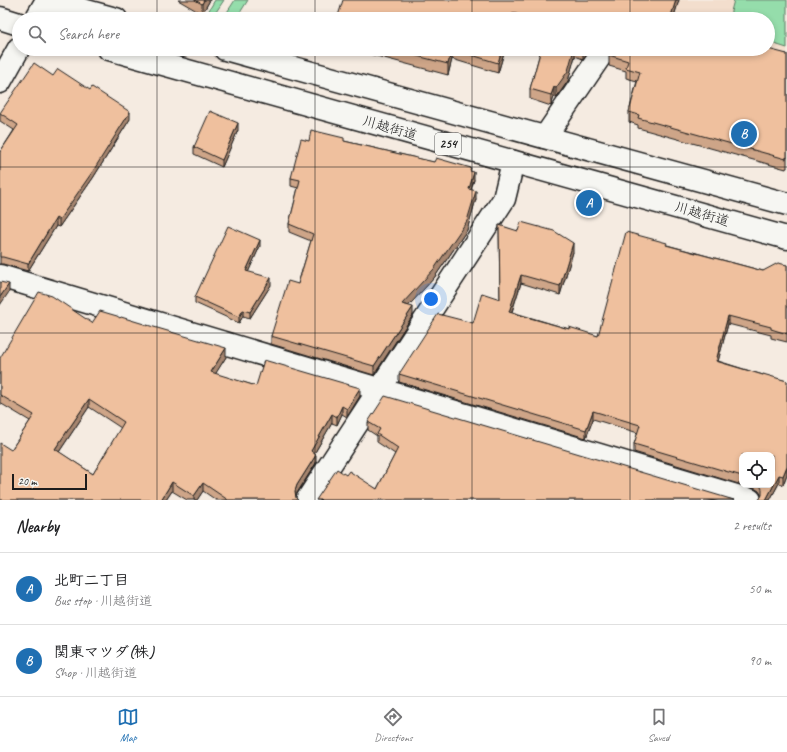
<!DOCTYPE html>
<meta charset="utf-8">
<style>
:root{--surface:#fff;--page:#f2f2f2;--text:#202124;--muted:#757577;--line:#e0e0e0;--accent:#1f6fb2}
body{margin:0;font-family:Caveat,"Klee One",sans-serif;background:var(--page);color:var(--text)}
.controls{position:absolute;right:12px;bottom:12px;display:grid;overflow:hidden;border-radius:8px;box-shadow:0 2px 6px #0003}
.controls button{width:36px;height:36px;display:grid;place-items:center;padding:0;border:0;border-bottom:1px solid var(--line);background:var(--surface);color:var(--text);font:20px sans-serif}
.scale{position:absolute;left:12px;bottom:10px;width:75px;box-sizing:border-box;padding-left:4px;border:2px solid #1c1c1c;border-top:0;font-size:11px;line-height:14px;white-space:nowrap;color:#1c1c1c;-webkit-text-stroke:3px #f6f6f2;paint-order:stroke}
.you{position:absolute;left:431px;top:299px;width:14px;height:14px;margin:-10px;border:3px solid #fff;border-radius:50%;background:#1a73e8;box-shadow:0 0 0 6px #1a73e833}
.badge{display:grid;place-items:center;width:26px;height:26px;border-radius:50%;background:var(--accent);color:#fff;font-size:13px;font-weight:700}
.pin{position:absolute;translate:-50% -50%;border:2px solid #fff;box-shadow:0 1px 4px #0006}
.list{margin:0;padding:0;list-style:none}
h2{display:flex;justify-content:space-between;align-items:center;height:52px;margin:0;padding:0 16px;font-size:17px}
h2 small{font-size:13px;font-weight:400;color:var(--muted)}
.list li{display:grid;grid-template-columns:26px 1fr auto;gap:12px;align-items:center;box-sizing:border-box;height:72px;padding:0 16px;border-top:1px solid var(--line)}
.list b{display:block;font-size:15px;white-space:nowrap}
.list p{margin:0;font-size:13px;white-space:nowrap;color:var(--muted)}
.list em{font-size:13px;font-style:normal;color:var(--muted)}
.icon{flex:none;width:22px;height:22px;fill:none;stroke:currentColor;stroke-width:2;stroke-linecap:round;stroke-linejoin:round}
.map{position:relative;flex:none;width:787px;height:500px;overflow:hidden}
.search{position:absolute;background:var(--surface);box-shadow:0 2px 6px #0003;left:12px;right:12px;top:12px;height:44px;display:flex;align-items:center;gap:10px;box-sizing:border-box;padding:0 14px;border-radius:22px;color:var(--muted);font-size:15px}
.sheet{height:196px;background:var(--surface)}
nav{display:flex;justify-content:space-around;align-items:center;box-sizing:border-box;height:56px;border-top:1px solid var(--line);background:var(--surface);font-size:11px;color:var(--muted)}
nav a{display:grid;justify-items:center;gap:2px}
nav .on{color:var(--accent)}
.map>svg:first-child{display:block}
</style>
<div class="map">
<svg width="787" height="500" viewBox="0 0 787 500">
<rect width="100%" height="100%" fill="#f5ebe1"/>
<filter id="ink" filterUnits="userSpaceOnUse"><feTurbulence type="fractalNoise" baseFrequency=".025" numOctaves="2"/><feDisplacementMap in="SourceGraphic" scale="8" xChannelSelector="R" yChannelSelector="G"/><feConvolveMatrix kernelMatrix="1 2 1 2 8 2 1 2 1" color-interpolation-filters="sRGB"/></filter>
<g filter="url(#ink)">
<path fill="#f3decd" d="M597,0H787V61L768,49V19H661Z"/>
<path fill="#95ddab" stroke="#587c64" d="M215,0H224L214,15L208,12Z
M235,0H248L236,19H230L224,17Z
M734,0H787V48L768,42V19H729Z"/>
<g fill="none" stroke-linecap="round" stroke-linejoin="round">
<g stroke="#1c1c1c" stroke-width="25">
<path id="minor" d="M36,19L47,0
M0,82L19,48
M545,137L605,49
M0,276L750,500
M307,500L504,199L513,162"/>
</g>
<g stroke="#1c1c1c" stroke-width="25">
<path id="highway" d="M46,0L116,19
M0,18L19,24
M109,49L787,238
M225,49L787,204"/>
</g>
<use href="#minor" stroke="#f6f6f2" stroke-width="22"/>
<use href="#highway" stroke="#f6f6f2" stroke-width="22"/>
</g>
<path fill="#cea588" stroke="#1c1c1c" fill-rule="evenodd" d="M178,0H210L202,14Z
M679,0L673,19H337Z
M344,49H505L498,73L452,59L448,75L358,51L357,53Z
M541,49H590L583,59L575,56L568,81L556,98L554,97L551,106L530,99V89Z
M726,51L787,54V168H786V169L638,128V125L629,122V112L637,81L626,78V71L609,66V55Z
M53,76L130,119L93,178L59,227L56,226L28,271L3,264H0V152L14,130L0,121V113Z
M238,130L222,167L194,154V147Z
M309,141H344L471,171L474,180L471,189L476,199L467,230L434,278L408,306L413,315L374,375L271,344V336L298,284L311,241L289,232V224L298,188L291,186V178Z
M499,225L573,252L560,295L521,283L512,312L569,329L598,336L667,245L763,271L787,265V342L771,338V335L728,324L718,361L763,375L787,381V474L783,485L779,483L770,500H759L762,496L759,491L754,488L743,485H772L742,455V485L634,452V444L638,433L593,419L586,438L399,382V374L473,323L500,299Z
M260,246L248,272L271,285L250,318L243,316L239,323L195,303V297Z
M120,318L147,326L226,357L215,374L256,386L360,396L347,417L342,414L337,425L332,423L314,454L316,463L297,493L296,496V498L298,500H216L203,491L197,500H187L172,491L166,500H0L11,450L30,421L0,403V358L92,323ZM89,407L121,428L93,474L59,452Z
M368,422L734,500H316L346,475L377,489L395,454L377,442V436L368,430Z"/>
<path fill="#a7866f" stroke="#1c1c1c" d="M204,0H210L202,14V4Z
M676,0H679L673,19H670Z
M452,49V59L448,75V64Z
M502,49H505L498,73V63Z
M574,49H575V56L568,81L556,98V88Z
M583,49H590L583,59Z
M554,87V97L551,106V95Z
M130,112V119L93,178L59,227V220Z
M238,123V130L222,167V160Z
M474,172V180L469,197V189Z
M476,191V199L467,230L434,278L402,313V304Z
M56,218V226L28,271V264Z
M260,240V246L246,277V271Z
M573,243V252L560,295V286Z
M521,275V283L509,320V312Z
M271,278V285L250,318V312Z
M9,284V292L0,305V297Z
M413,307V315L374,375V366Z
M243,310V316L239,323V317Z
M728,316V324L716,369V361Z
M226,348V357L211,381V372Z
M360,388V396L347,417V409Z
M89,399V407L55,458V449Z
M342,406V414L337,425V417Z
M593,411V419L586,438V430Z
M332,414V423L311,459V451Z
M316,455V463L297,493L295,499V491L297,485Z
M787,466V474L783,485V476Z
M779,475V483L770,500H766Z
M172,482V491L166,500H161Z
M203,483V491L197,500H194V496Z"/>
<path fill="#efc09e" stroke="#1c1c1c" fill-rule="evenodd" d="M195,0H204L202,4Z
M343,0H676L670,19H533L513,13L511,19H337Z
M390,49H502L498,63L452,49L448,64Z
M541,49H574L568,71L556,88L554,87L551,95L530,89Z
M613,49H719L726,51V49H768L787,54V158L786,157V159L638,118L639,115L629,112L640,72L626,68L628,61L609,55Z
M34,63L53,76L58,69L90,90L92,87L130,112L93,171L59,220L56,218L28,264L3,257H0V152L18,125L0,113Z
M210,111L238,123L222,160L194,147Z
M311,130L344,138V141L434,162L436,158L471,168L470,171L474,172L469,189L476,191L467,221L434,269L402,304L413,307L374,366L271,336L288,281L298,284L313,234L289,224L300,180L291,178L301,139L309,141Z
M521,222L554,231L573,243L560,286L521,275L509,312L569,329V327L598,336L626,232L667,243L666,245L763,271L778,263L787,265V334L771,329V327L728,316L716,361L763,375V374L787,381V466L783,476L779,475L766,500H759L762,495V489L760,485H772V455H742V476L634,444L640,425L593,411L586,430L399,374L438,314L473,323L482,293L500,299L499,225L518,231Z
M228,226L260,240L246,271L271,278L250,312L243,310L239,317L195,297Z
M0,282L9,284L0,297Z
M39,292L52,296L92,323L100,311L117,316L120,318L121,317L144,324L147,326V325L226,348L211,372L256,386L264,360L360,388L347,409L342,406L337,417L332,414L311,451L316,455L297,485L295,491L296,498L298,500H228L203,483L194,496L172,482L161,500H0V443L11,450L34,415L0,395V358ZM89,399L124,422L93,474L55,449Z
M385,396L734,500H316L337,469L346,475L349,471L377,489L398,448L377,434L380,429L368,422Z"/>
</g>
<path fill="none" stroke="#1c1c1c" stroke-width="1" stroke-opacity="0.55" d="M157,0V19M315,0V19M472,0V19M630,0V19M157,49V500M315,49V500M472,49V500M630,49V500M0,167H787M0,333H787"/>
<g text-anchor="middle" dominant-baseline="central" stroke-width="3" stroke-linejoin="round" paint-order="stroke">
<rect fill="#f6f6f2" stroke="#5d5d5c" stroke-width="1" x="435" y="133" width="26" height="22" rx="3"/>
<g font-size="13" font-weight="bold" fill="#1c1c1c">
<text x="448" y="144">254</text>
</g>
<g font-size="14" fill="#1c1c1c" stroke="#f6f6f2">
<text transform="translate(390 128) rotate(16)">川越街道</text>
<text transform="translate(702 214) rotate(16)">川越街道</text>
</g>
</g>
</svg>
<div class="controls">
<button><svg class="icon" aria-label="locate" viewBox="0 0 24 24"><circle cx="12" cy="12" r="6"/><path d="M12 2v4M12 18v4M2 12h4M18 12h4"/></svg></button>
</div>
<div class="scale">20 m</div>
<div class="you"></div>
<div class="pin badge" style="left:589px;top:203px">A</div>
<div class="pin badge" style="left:744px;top:134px">B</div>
<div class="search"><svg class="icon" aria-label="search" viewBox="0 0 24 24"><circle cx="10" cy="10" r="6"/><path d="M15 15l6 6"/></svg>Search here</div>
</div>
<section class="sheet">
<h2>Nearby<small>2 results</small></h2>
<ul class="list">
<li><span class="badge">A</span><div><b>北町二丁目</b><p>Bus stop · 川越街道</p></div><em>50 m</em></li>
<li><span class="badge">B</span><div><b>関東マツダ(株)</b><p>Shop · 川越街道</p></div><em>90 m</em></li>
</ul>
</section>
<nav>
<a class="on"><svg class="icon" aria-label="map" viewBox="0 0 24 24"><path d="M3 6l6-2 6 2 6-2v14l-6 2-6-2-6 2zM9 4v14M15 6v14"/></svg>Map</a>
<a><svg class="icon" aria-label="directions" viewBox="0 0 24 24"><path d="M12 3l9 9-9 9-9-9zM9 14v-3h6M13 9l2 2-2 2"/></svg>Directions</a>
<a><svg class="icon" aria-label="saved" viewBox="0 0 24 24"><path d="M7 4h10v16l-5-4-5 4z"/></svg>Saved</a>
</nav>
